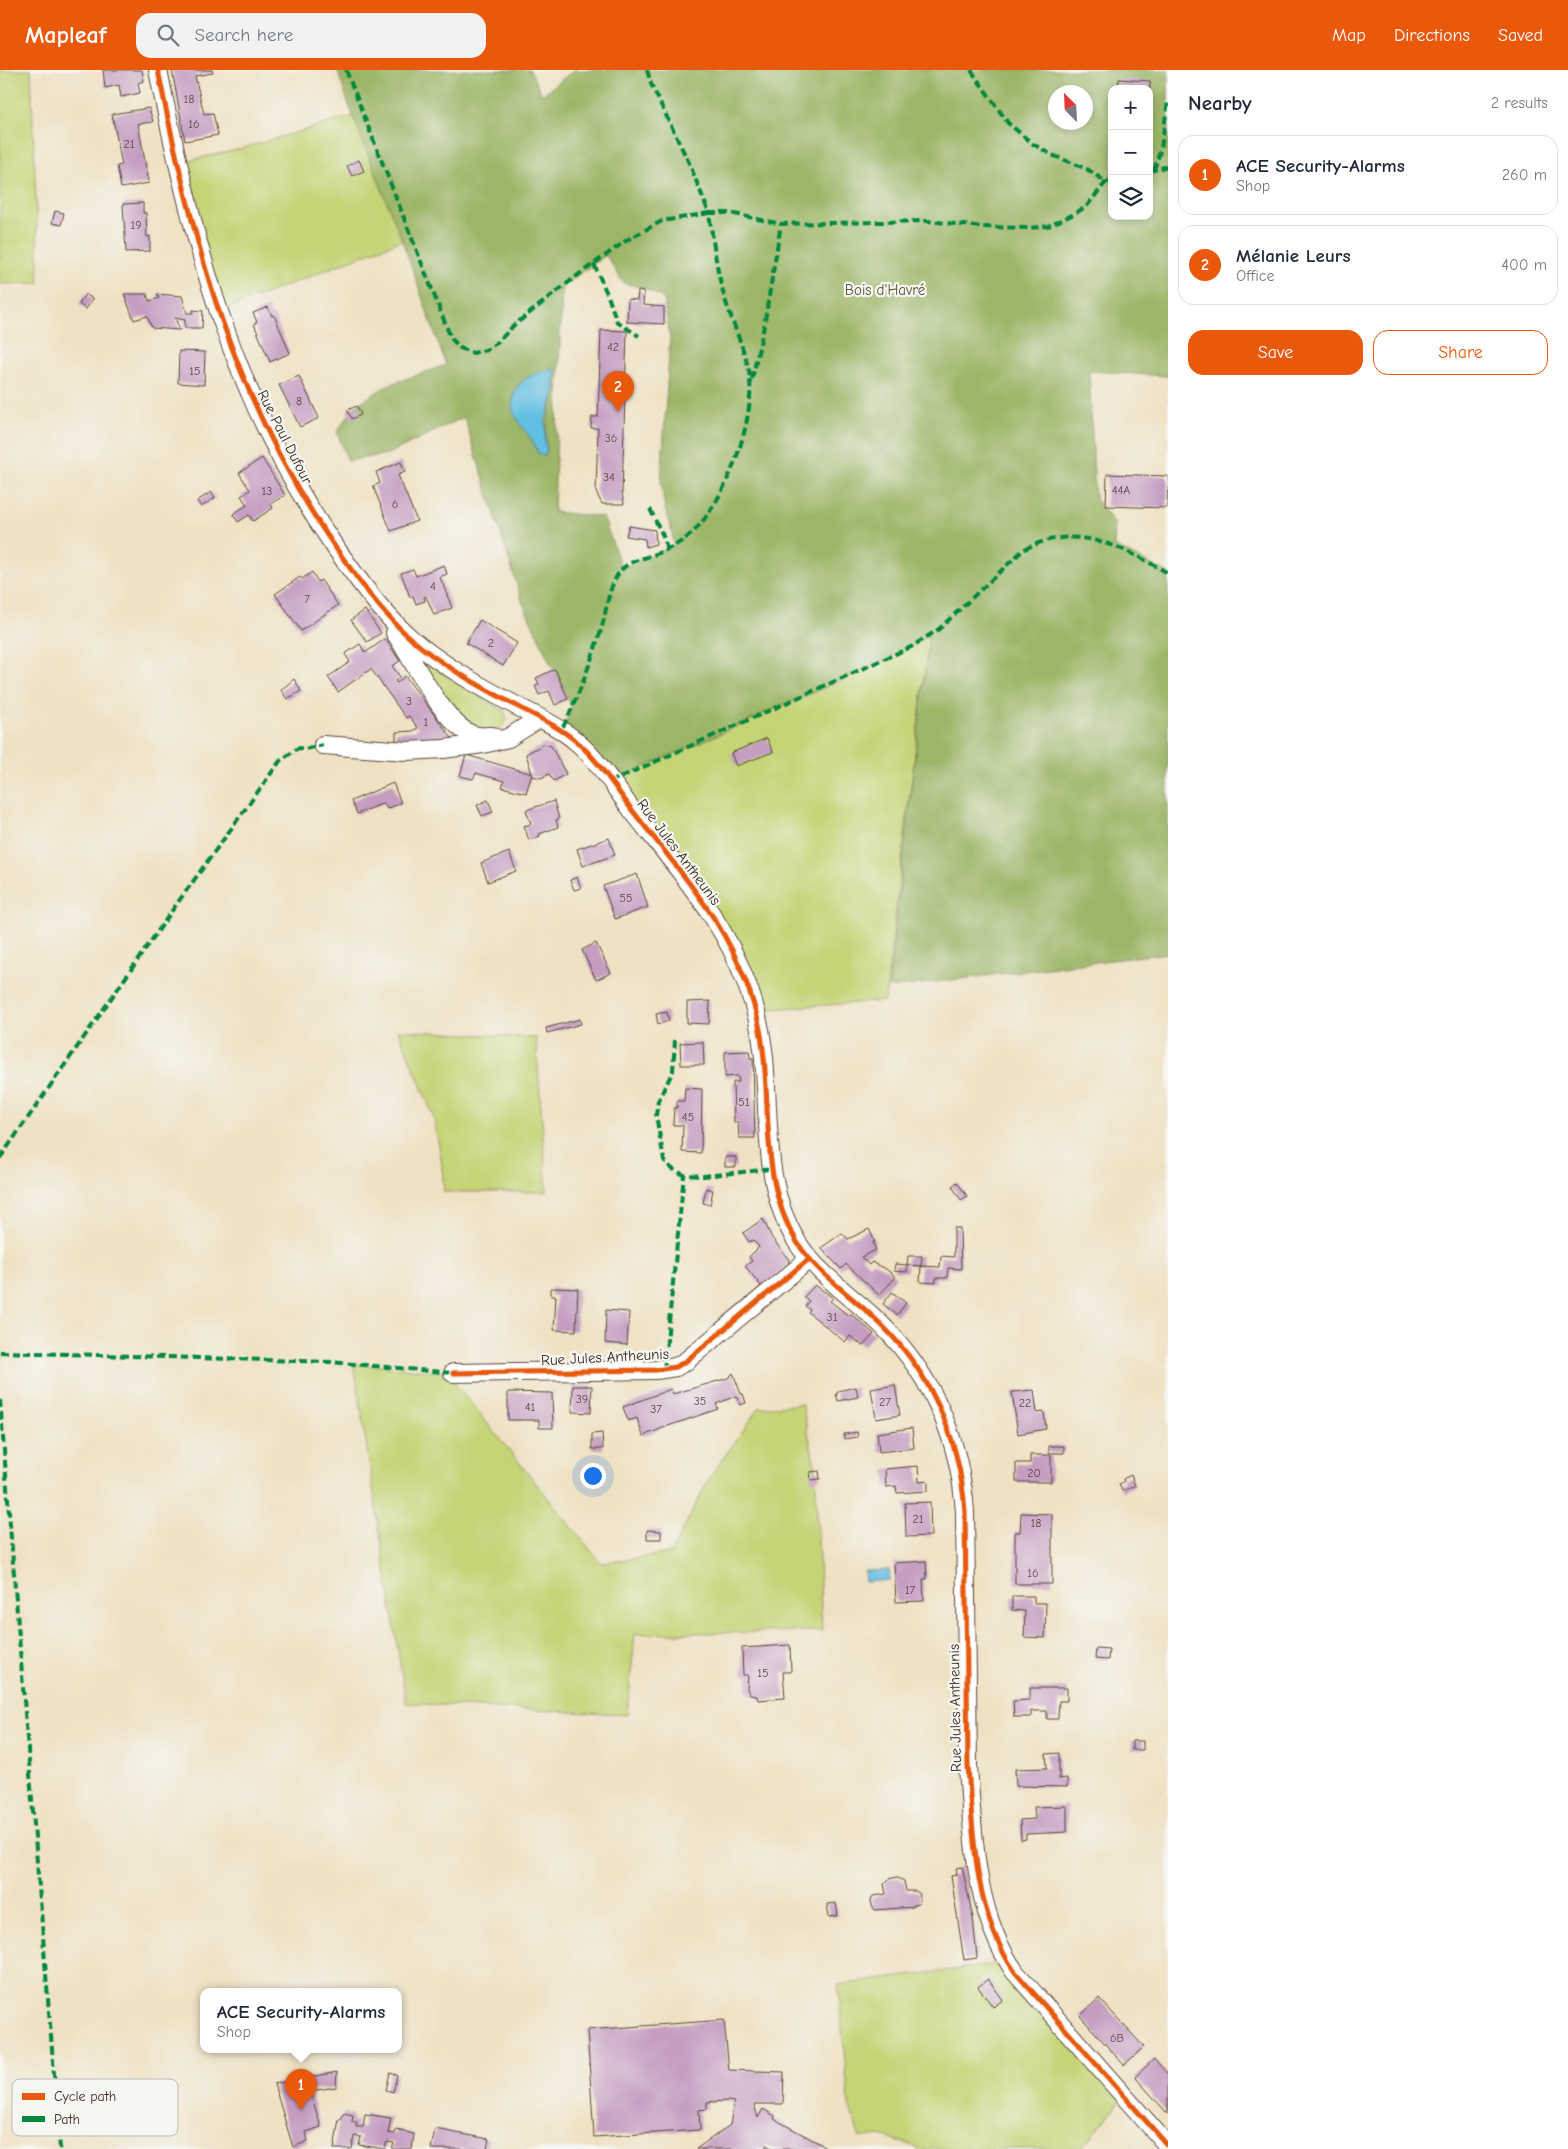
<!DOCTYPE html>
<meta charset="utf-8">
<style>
:root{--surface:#fff;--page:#f2f2f3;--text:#1f2937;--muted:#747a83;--line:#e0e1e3;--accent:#ea580c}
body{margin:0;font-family:"Comic Neue",sans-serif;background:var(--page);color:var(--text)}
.controls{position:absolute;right:15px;top:15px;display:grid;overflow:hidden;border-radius:10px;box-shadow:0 2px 8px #0003}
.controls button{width:45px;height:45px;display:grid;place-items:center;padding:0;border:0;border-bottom:1px solid var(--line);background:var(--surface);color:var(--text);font:25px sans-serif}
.compass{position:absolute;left:1048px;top:15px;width:45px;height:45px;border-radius:50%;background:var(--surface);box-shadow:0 2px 8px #0003;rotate:336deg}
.you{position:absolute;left:592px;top:1405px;width:18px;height:18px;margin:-12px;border:4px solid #fff;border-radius:50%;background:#1a73e8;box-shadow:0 0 0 8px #1a73e833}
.badge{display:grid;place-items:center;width:32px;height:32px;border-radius:50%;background:var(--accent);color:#fff;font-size:16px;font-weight:700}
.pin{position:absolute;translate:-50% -41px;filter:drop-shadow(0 1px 2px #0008)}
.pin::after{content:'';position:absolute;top:26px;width:18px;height:15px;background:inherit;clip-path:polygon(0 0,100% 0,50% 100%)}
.popup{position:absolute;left:200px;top:1918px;width:202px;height:65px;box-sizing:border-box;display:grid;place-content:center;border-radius:10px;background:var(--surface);filter:drop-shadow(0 1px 4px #0005);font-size:16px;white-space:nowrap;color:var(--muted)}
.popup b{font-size:19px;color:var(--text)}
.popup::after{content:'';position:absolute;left:50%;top:100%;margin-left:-10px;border:10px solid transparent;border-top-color:var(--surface)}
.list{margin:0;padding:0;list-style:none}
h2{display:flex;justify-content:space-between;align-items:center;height:65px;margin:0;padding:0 20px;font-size:21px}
h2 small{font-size:16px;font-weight:400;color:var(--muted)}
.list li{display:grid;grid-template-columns:32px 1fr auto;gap:15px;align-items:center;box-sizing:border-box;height:80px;margin:0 10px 10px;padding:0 10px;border:1px solid var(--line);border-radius:15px}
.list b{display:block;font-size:19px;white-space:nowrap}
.list p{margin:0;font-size:16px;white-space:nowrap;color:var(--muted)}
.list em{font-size:16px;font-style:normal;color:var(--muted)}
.actions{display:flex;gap:10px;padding:15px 20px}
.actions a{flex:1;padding:11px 0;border:1px solid var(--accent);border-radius:15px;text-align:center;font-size:18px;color:var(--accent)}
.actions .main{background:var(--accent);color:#fff}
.icon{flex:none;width:28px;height:28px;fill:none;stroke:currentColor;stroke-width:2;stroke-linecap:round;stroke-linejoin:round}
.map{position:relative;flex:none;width:1168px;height:2079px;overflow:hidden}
header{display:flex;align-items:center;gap:30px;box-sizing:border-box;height:70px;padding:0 25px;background:var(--accent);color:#fff}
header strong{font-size:24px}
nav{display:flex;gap:28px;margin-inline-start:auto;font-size:18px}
.search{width:350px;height:45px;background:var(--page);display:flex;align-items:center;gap:12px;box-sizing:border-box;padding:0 18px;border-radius:15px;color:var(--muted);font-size:19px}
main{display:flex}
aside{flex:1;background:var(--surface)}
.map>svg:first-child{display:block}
</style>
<header>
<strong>Mapleaf</strong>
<div class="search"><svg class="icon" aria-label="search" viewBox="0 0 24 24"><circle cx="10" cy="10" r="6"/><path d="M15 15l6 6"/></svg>Search here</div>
<nav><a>Map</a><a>Directions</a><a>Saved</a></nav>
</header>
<main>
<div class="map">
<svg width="1168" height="2079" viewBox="0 0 1168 2079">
<rect width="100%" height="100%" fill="#f6f6f2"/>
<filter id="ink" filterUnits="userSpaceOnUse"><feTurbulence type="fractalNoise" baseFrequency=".02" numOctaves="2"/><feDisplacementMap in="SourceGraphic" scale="10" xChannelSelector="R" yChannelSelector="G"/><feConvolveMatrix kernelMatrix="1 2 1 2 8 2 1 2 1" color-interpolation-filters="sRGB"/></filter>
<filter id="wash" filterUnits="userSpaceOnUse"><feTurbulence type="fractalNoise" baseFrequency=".0096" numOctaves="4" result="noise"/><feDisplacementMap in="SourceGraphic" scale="20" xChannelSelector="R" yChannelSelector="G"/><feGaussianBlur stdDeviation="1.12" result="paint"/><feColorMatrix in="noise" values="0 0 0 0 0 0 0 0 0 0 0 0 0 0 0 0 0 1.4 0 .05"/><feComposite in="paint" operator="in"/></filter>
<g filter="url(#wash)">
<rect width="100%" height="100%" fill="#efe1c3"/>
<path fill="#c5d476" stroke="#807f4a" d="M0,0H31L39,213L0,214Z
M353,46L402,170L219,242L177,93L240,79Z
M929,566L885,931L755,940L735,887L610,712L871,597L911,577Z
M404,575L456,613L504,641L507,650C499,664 488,666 473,665Z
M398,960L536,968L547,1122H444L441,1087L433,1045Z
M354,1294L453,1303L452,1310L601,1493L671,1483L710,1407L759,1338L802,1334L815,1396L822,1561L635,1564L627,1645L406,1633Z
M1004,1886L1123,2025L1116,2037L1080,2079H916V2077C897,2071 880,2062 860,2068L849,2035L838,1915L997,1894Z"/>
<path fill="#9cb667" stroke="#6c7042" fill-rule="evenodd" d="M337,0H530L542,25L574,0H1168V306L1089,301L1095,429L1115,454L1114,476L1168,503V883L888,918L929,566L911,577L871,597L610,712L561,661L572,639L560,609L551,595L522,531L464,347L388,384L348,391L337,362L355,336L388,315L446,295L402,170L353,46ZM1112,19H1149V146H1112ZM1056,22H1086V52H1056ZM606,185L623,213L645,218L664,229L670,267L661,412L665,439L672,462L674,476L634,492L622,499L603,447L554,442L562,217ZM528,307L555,323C549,344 543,360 547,382L538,383L533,369L523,358L513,326L518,315Z"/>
<path fill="#63bfe1" stroke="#4f7480" d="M555,299V323L546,349L545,370L547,382L544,386L538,383C532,366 522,359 514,344C512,340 512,336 513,332C513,310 536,301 555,299Z
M889,1500L890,1510L865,1512L864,1501Z"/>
<g id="blocks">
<path fill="#c49dc1" d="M103,0H142L144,11L138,13L140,23L121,27L119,15L105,18Z
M172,0H212L213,3L195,6L204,44L213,43L218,65L185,71Z
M1119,9L1150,11V19H1118Z
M149,38L153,52L138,54L149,113L121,118L117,96L122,95L112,44Z
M359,90L364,101L352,106L347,96Z
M143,133V143H146L147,167L150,166V181L126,182L123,134Z
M55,141L64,143L61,155L52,153Z
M638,221L644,222L643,235L664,237V254L627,252L628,229L637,230Z
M85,224L93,229L86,239L79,234Z
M124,224H147L149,231L159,228L157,224L182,226L187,243H193V240L203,241L202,258H185V250L175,248L180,260L152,258L147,246L134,250Z
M268,237L272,246L274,245L290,283L270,292L254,254L257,252L253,243Z
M601,260L627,261L622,423L624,434H602L596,422L598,358H591L592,347H598Z
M179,281L205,282L204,315L178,313Z
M299,306L319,348L300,357L279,315Z
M357,336L361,345L352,349L347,340Z
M262,388L285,425L271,434L273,438L253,451L249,445L238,452L233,444L247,435L241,426L250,420L239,403Z
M401,392L405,402L398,405L417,451L391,461L373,416L380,413L376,402Z
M1107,404L1168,406L1167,438L1106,436Z
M211,422L215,428L201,437L197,431Z
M629,456L655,460L656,474L646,477L645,469L626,466Z
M444,495L447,504L440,507L452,538L434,545L426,526L424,527L425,531L416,534L413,526L410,527L401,503L413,499L416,506Z
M312,502L318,512L321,510L338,535L301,561L275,524L300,507L302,509Z
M365,540L381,563L367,572L351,550Z
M480,550L517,573L503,596L466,573Z
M385,569L400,591L392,596L400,607L395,611L397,613L405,606L454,671L430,673L396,672V662L413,661L418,658L409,646L406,648L371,599L338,622L328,607L350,592L345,584L360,574L365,583Z
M555,599L568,629L555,635L549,621L539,625L535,616L539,614L536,608Z
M294,609L301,621L287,629L281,620Z
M767,668L773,682L736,696L731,683Z
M544,674L551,676L566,704L554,711L549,704L541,708L533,706L532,704L526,723L502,717L504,711L476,703L473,709L460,706L466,685L532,704L526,684Z
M393,713L401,733L387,739L384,733L357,744L351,731Z
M488,730L493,742L482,746L477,735Z
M554,731L559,749L556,750L558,757L539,764L540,766L529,770L524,756L531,754L526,740Z
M609,768L615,785L583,796L577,779Z
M509,782L516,801L488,812L481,793Z
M637,804L648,837L615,849L603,816Z
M577,807L581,818L574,820L570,810Z
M596,873L611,903L596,910L582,880Z
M710,931L709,954L687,953V932Z
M667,942L669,951L658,954L656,944Z
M580,949L581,954L547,963L546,958Z
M703,972L704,995H681L680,973Z
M749,981L750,988H753L755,1068H739L738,1052H734L733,1012H739L738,1006L725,1007V982Z
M685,1018L702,1019L701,1083L682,1082L683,1055H673L674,1038H677V1031H684Z
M725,1087H736V1097H725Z
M957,1112L967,1126L961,1130L952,1116Z
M706,1118L713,1120L710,1135L703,1133Z
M763,1149L772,1168L789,1190L788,1196L762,1217L745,1196L752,1191L749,1187L759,1177L753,1170L749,1172L743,1163Z
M954,1158H960L961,1199L948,1198L947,1208H936V1213L920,1212L921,1196L940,1197L941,1186L954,1187Z
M869,1159L875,1172H873L876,1180L861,1187L869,1195L872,1192L886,1199L896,1207L879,1225L846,1194L841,1199L821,1178L842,1163L848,1169Z
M908,1186H922L921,1196L907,1195Z
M895,1194L907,1195V1202L894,1201Z
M815,1215L833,1228L830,1231L849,1246L851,1244L874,1264L863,1276L850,1266L845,1272L808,1242L810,1240L805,1236L809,1231L804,1227Z
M551,1218L578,1219L576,1261L554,1260L556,1226H551Z
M892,1222L906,1233L897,1245L883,1234Z
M606,1240L629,1242L627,1275L605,1273Z
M733,1303L741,1324H743L746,1333L740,1335L736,1326L716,1334L718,1339L668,1356L643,1366L637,1348L628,1351L623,1337L671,1319L673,1324L728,1308Z
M895,1315L900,1345L876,1349L871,1319Z
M573,1316H592L591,1343L572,1342Z
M856,1317L858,1327L838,1331L836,1324L838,1323V1321Z
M1034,1320L1037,1343L1044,1342L1046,1359L1018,1364L1012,1322Z
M508,1322L552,1323L553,1358H539V1350H508Z
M912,1358L914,1378L879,1382L877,1363Z
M857,1362L858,1367L844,1369V1364Z
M602,1363L603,1379H592V1364Z
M1049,1376H1064V1383H1049Z
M1030,1385H1051V1412H1016V1393H1030Z
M918,1396L919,1412L928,1411V1421L897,1423L896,1416L886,1417L885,1399Z
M819,1401L820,1409L811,1410L810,1402Z
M1131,1405L1135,1416L1122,1421L1119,1414L1124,1412L1123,1409Z
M930,1432L931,1466L906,1467L905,1433Z
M1021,1443L1052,1444V1514H1015V1462H1020Z
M647,1460L661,1461V1469H647Z
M926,1491L927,1509H923L924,1531L896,1532L894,1493Z
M1012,1526H1034V1533H1046L1045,1568L1024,1567L1025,1541L1012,1540Z
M790,1575L791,1602H783L785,1628L758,1630L757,1626L750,1625L747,1619L748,1605H743L742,1578Z
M1096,1578L1109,1579L1108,1590L1095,1589Z
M1030,1618H1067V1631H1059L1058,1649H1047V1641H1031V1647H1014L1013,1631L1030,1630Z
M1132,1671H1143V1680H1132Z
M1059,1683V1709L1067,1708V1717L1016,1716L1015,1699L1047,1698L1046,1684Z
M1067,1736V1762L1026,1764V1769L1021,1770L1020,1750L1035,1749L1034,1737Z
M962,1797L973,1848L977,1888L964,1890L951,1806L957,1805L956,1798Z
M896,1807L904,1811L906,1821H916L920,1824L919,1834L913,1835V1837L875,1840L872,1836L871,1830L873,1826L886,1824L884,1814L889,1809Z
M836,1833L838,1846L829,1847L827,1834Z
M988,1909L1003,1930L993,1937L978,1917Z
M1099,1928L1144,1977L1124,1995L1080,1946Z
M724,1950L729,2000L784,2002L783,2034H754L758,2048L763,2039L775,2046L774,2049L826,2077L825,2079H774L766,2075V2079H696L730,2055L734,2032L727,2031L707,2032V2039L699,2040L700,2060L594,2067L587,1960Z
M1154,1989L1168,2004V2044L1135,2007Z
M337,2002L336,2017L310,2021L321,2057L306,2062L308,2071L293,2077L274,2014Z
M390,2003L397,2005L393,2022L386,2020Z
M344,2043L353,2045L352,2052H357L356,2057H363L365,2044L391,2048L388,2063L395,2064L396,2060L414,2064L412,2079H392L394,2073L387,2072L385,2079L359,2075L361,2067L354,2066L352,2079H334L339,2049H341Z
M435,2059L489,2069L487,2079H431Z"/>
</g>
</g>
<g filter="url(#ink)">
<use href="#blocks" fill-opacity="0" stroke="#564537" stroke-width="1"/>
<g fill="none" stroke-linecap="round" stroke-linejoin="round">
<g stroke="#564537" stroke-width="20">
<path id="minor" d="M158,0C192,171 233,329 333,474C356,507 380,541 410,568C440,594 476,614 511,633C533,645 559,656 578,673C598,690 616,719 632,740C660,776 691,812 715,850C739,888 758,935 763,979C771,1045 761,1114 797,1172C815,1201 846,1222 871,1245C928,1296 960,1365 965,1442L968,1696C973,1765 974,1843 1015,1902L1168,2076
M395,563C413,589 443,654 473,665C479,667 487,666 493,666
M323,675L407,681L443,679L483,674L508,668L540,648
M453,1303L656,1300L676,1297L686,1291L809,1189"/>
</g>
<use href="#minor" stroke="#fff" stroke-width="18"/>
<path stroke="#00873e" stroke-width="4" stroke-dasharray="8 4" stroke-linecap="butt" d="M346,0L451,268L460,278L473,283L486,280L498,272L513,256L574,208L627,170L662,151L709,143C713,169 716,197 723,222C730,248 743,274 749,301C757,347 728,424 697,458C687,470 671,478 656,484C645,488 630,491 622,499C607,515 607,544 600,563C589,597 577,630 561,661
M647,0L651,14L690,95L709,143H730L781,154L928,151L982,157L1030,158L1048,156L1072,145L1086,137L1106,112
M971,0L1008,53L1033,74L1052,85L1087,99L1106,112L1111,111
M1154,100L1161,78L1168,31
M1149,101L1168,96
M594,194L608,226L617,252L639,266
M752,309L764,256L781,154
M650,439L663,466L667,479
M610,712L911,577L939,559L1023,480C1075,452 1121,476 1168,503
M675,970L673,1001L658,1031L656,1045L664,1090L671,1098L684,1105L704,1106L771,1099
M0,1088L176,835L280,691L298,678L305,679L323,675
M0,1282L331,1292L453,1303
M664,1300L684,1105
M0,1330L60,2079"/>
<g stroke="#f6f6f2" stroke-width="8">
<path id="cycleway" d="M158,0C192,171 233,329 333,474C356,507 380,541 410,568C440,594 476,614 511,633C533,645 559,656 578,673C598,690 616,719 632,740C660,776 691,812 715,850C739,888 758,935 763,979C771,1045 761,1114 797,1172C815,1201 846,1222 871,1245C928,1296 960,1365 965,1442L968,1696C973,1765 974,1843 1015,1902L1168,2076
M453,1303L656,1300L676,1297L686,1291L809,1189"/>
</g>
<use href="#cycleway" stroke="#e8590c" stroke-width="5"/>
</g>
</g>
<g text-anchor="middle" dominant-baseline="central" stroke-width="4.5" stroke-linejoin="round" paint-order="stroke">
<g font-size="12" fill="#5d4747">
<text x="189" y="29">18</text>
<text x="194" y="54">16</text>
<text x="129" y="74">21</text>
<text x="136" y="155">19</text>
<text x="613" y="277">42</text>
<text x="195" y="301">15</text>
<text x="299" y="331">8</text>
<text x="611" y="368">36</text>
<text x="609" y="407">34</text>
<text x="1121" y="420">44A</text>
<text x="267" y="421">13</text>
<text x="395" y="434">6</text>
<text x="433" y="516">4</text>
<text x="307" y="529">7</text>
<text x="491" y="573">2</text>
<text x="409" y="631">3</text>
<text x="426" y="652">1</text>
<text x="626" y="828">55</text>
<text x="744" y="1032">51</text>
<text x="688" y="1047">45</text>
<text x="832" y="1247">31</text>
<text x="582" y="1329">39</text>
<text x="700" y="1331">35</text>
<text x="885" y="1332">27</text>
<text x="1025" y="1333">22</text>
<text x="530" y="1337">41</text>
<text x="656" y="1339">37</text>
<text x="1034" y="1403">20</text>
<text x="918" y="1449">21</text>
<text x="1036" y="1453">18</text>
<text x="1033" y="1503">16</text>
<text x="910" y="1520">17</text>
<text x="763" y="1603">15</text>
<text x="1117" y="1968">6B</text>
</g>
<g font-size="15" fill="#5e5434" stroke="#f6f6f2">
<text x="885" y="220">Bois d'Havré</text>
</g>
<g font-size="15" fill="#3b2a1e" stroke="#f6f6f2">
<text transform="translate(285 367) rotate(63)">Rue Paul Dufour</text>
<text transform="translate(679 782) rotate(53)">Rue Jules Antheunis</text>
<text transform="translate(605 1287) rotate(-3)">Rue Jules Antheunis</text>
<text transform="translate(955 1638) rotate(-91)">Rue Jules Antheunis</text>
</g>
</g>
<rect x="12" y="2009" width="166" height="57" rx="8" fill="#f6f6f2" stroke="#beb9b2" stroke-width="1"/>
<rect x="22" y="2023" width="23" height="7" fill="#e8590c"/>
<rect x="22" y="2046" width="23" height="6" fill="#00873e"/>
<g font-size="14" fill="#3b2a1e">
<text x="54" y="2031">Cycle path</text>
<text x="54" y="2054">Path</text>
</g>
</svg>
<div class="controls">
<button>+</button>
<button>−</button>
<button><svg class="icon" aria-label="layers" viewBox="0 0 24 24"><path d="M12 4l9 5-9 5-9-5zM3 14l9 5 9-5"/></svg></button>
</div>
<svg class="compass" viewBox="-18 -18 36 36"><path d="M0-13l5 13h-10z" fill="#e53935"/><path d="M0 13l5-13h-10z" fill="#747a83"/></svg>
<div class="you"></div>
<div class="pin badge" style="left:301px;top:2040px">1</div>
<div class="popup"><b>ACE Security-Alarms</b>Shop</div>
<div class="pin badge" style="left:618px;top:342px">2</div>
</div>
<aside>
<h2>Nearby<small>2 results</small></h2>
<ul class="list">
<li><span class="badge">1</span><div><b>ACE Security-Alarms</b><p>Shop</p></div><em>260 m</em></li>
<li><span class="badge">2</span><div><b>Mélanie Leurs</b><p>Office</p></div><em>400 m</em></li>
</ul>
<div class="actions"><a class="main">Save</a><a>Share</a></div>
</aside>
</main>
